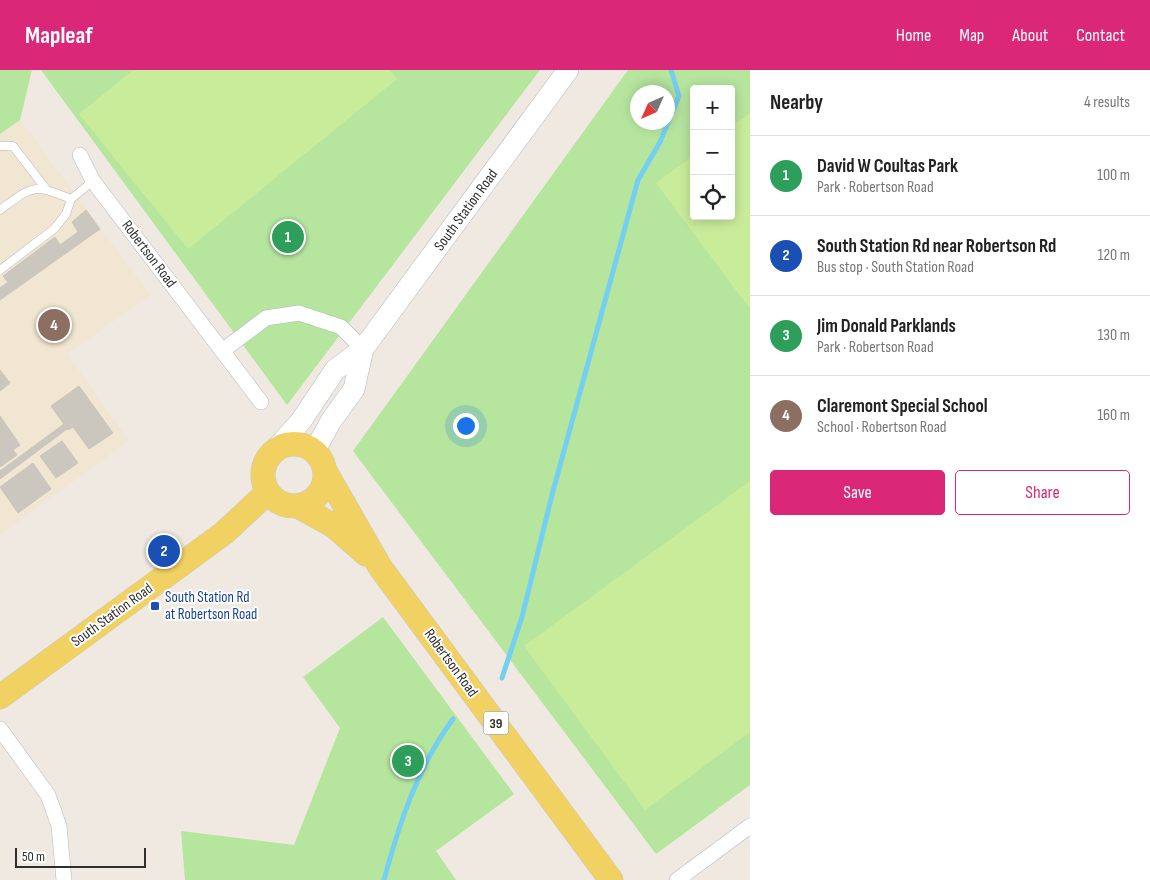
<!DOCTYPE html>
<meta charset="utf-8">
<style>
:root{--surface:#fff;--page:#f6f6f6;--text:#222;--muted:#767676;--line:#e0e0e0;--accent:#db2777}
body{margin:0;font-family:"Sofia Sans Condensed",sans-serif;background:var(--page);color:var(--text)}
.controls{position:absolute;right:15px;top:15px;display:grid;overflow:hidden;border-radius:5px;box-shadow:0 2px 12px #0003}
.controls button{width:45px;height:45px;display:grid;place-items:center;padding:0;border:0;border-bottom:1px solid var(--line);background:var(--surface);color:var(--text);font:25px sans-serif}
.compass{position:absolute;left:630px;top:15px;width:45px;height:45px;border-radius:50%;background:var(--surface);box-shadow:0 2px 12px #0003;rotate:225deg}
.scale{position:absolute;left:15px;bottom:12px;width:131px;box-sizing:border-box;padding-left:5px;border:2px solid #2e2e2e;border-top:0;font-size:14px;line-height:18px;white-space:nowrap;color:#2e2e2e;-webkit-text-stroke:4px #fff;paint-order:stroke}
.you{position:absolute;left:465px;top:355px;width:18px;height:18px;margin:-12px;border:4px solid #fff;border-radius:50%;background:#1a73e8;box-shadow:0 0 0 8px #1a73e833}
.badge{display:grid;place-items:center;width:32px;height:32px;border-radius:50%;background:var(--accent);color:#fff;font-size:16px;font-weight:700}
.pin{position:absolute;translate:-50% -50%;border:2px solid #fff;box-shadow:0 1px 5px #0006}
.list{margin:0;padding:0;list-style:none}
h2{display:flex;justify-content:space-between;align-items:center;height:65px;margin:0;padding:0 20px;font-size:21px}
h2 small{font-size:16px;font-weight:400;color:var(--muted)}
.list li{display:grid;grid-template-columns:32px 1fr auto;gap:15px;align-items:center;box-sizing:border-box;height:80px;padding:0 20px;border-top:1px solid var(--line)}
.list b{display:block;font-size:19px;white-space:nowrap}
.list p{margin:0;font-size:16px;white-space:nowrap;color:var(--muted)}
.list em{font-size:16px;font-style:normal;color:var(--muted)}
.actions{display:flex;gap:10px;padding:15px 20px}
.actions a{flex:1;padding:11px 0;border:1px solid var(--accent);border-radius:5px;text-align:center;font-size:18px;color:var(--accent)}
.actions .main{background:var(--accent);color:#fff}
.icon{flex:none;width:28px;height:28px;fill:none;stroke:currentColor;stroke-width:2;stroke-linecap:round;stroke-linejoin:round}
.map{position:relative;flex:none;width:750px;height:810px;overflow:hidden}
header{display:flex;align-items:center;gap:30px;box-sizing:border-box;height:70px;padding:0 25px;background:var(--accent);color:#fff}
header strong{font-size:24px}
nav{display:flex;gap:28px;margin-inline-start:auto;font-size:18px}
main{display:flex}
aside{flex:1;background:var(--surface)}
.map>svg:first-child{display:block}
</style>
<header>
<strong>Mapleaf</strong>
<nav><a>Home</a><a>Map</a><a>About</a><a>Contact</a></nav>
</header>
<main>
<div class="map">
<svg width="750" height="810" viewBox="0 0 750 810">
<rect width="100%" height="100%" fill="#efe9e1"/>
<path fill="#f0e6d1" d="M20,50L150,225L67,284L129,371L0,464V64Z"/>
<path fill="#b6e59e" fill-rule="evenodd" d="M0,0H32L20,50L0,64Z
M41,0H540L287,335Z
M628,0H750V715L656,784L353,381ZM694,19H731V146H694ZM638,22H668V52H638Z
M383,547L514,724L436,781L456,810H185L181,761L294,775L340,658L303,607Z"/>
<path fill="#c9ec9a" d="M133,0H389L397,9L188,179L79,44Z
M750,43V239L656,113L694,85V146H731V57Z
M750,411V662L645,740L524,576Z"/>
<g fill="none" stroke-linecap="round" stroke-linejoin="round">
<path stroke="#75cff0" stroke-width="5" d="M502,608L522,547L552,425L638,110L660,72L679,26L671,0
M384,810C399,754 418,696 453,649"/>
</g>
<path fill="#cbc7bf" stroke="#cbc5ba" d="M86,140L100,159L0,230V218L8,212L3,206L55,167L60,175L78,162L72,152Z
M0,300L10,313L0,321Z
M79,316L113,363L89,379L73,357L68,360L51,336Z
M0,346L20,375L13,380L17,385L0,397Z
M64,354L67,359L0,409V401Z
M62,371L78,393L56,408L40,386Z
M33,393L51,419L18,443L0,417Z"/>
<g fill="none" stroke-linecap="round" stroke-linejoin="round">
<g stroke="#b4b7c1" stroke-width="9">
<path id="lane" d="M0,76H13L46,119
M0,140C33,116 32,113 71,129
M0,200L54,159L66,144L71,129L93,111"/>
</g>
<g stroke="#b4b7c1" stroke-width="16">
<path id="street" d="M80,85L93,111L261,332
M222,281L266,248L299,243L341,257L363,279
M0,659L48,725L59,756L64,810
M677,810L750,756"/>
</g>
<g stroke="#b4b7c1" stroke-width="22">
<path id="secondary" d="M273,382L301,351L335,300L363,279L568,0
M314,382L331,351L354,319L363,279"/>
</g>
<g stroke="#c9c9c9" stroke-width="25">
<path id="primary" d="M263 405a31 31 0 1 1 62 0a31 31 0 1 1-62 0Z
M325,401L380,497L611,810
M298,436L334,456L366,484
M0,627L224,463L268,422"/>
</g>
<use href="#lane" stroke="#fff" stroke-width="8"/>
<use href="#street" stroke="#fff" stroke-width="15"/>
<use href="#secondary" stroke="#fff" stroke-width="21"/>
<use href="#primary" stroke="#f2d163" stroke-width="24"/>
</g>
<rect fill="#1a4fb4" stroke="#fff" stroke-width="2" x="150" y="531" width="10" height="10" rx="2.5"/>
<g text-anchor="middle" dominant-baseline="central" stroke-width="4" stroke-linejoin="round" paint-order="stroke">
<rect fill="#fff" stroke="#6d6d6d" stroke-width="1" x="483.5" y="641.5" width="25" height="23" rx="4"/>
<g font-size="14" font-weight="bold" fill="#2e2e2e">
<text x="496" y="653">39</text>
</g>
<g font-size="15" fill="#2e2e2e" stroke="#fff">
<text transform="translate(466 140) rotate(-54)">South Station Road</text>
<text transform="translate(149 184) rotate(53)">Robertson Road</text>
<text transform="translate(112 545) rotate(-36)">South Station Road</text>
<text transform="translate(451 593) rotate(54)">Robertson Road</text>
</g>
<g font-size="15" fill="#164399" stroke="#fff" text-anchor="start">
<text x="165" y="527">South Station Rd<tspan x="165" dy="17">at Robertson Road</tspan></text>
</g>
</g>
</svg>
<div class="controls">
<button>+</button>
<button>−</button>
<button><svg class="icon" aria-label="locate" viewBox="0 0 24 24"><circle cx="12" cy="12" r="6"/><path d="M12 2v4M12 18v4M2 12h4M18 12h4"/></svg></button>
</div>
<svg class="compass" viewBox="-18 -18 36 36"><path d="M0-13l5 13h-10z" fill="#e53935"/><path d="M0 13l5-13h-10z" fill="#767676"/></svg>
<div class="scale">50 m</div>
<div class="you"></div>
<div class="pin badge" style="left:288px;top:167px;background:#2e9e5b">1</div>
<div class="pin badge" style="left:164px;top:481px;background:#1a4fb4">2</div>
<div class="pin badge" style="left:408px;top:691px;background:#2e9e5b">3</div>
<div class="pin badge" style="left:54px;top:255px;background:#8d6e63">4</div>
</div>
<aside>
<h2>Nearby<small>4 results</small></h2>
<ul class="list">
<li><span class="badge" style="background:#2e9e5b">1</span><div><b>David W Coultas Park</b><p>Park · Robertson Road</p></div><em>100 m</em></li>
<li><span class="badge" style="background:#1a4fb4">2</span><div><b>South Station Rd near Robertson Rd</b><p>Bus stop · South Station Road</p></div><em>120 m</em></li>
<li><span class="badge" style="background:#2e9e5b">3</span><div><b>Jim Donald Parklands</b><p>Park · Robertson Road</p></div><em>130 m</em></li>
<li><span class="badge" style="background:#8d6e63">4</span><div><b>Claremont Special School</b><p>School · Robertson Road</p></div><em>160 m</em></li>
</ul>
<div class="actions"><a class="main">Save</a><a>Share</a></div>
</aside>
</main>
